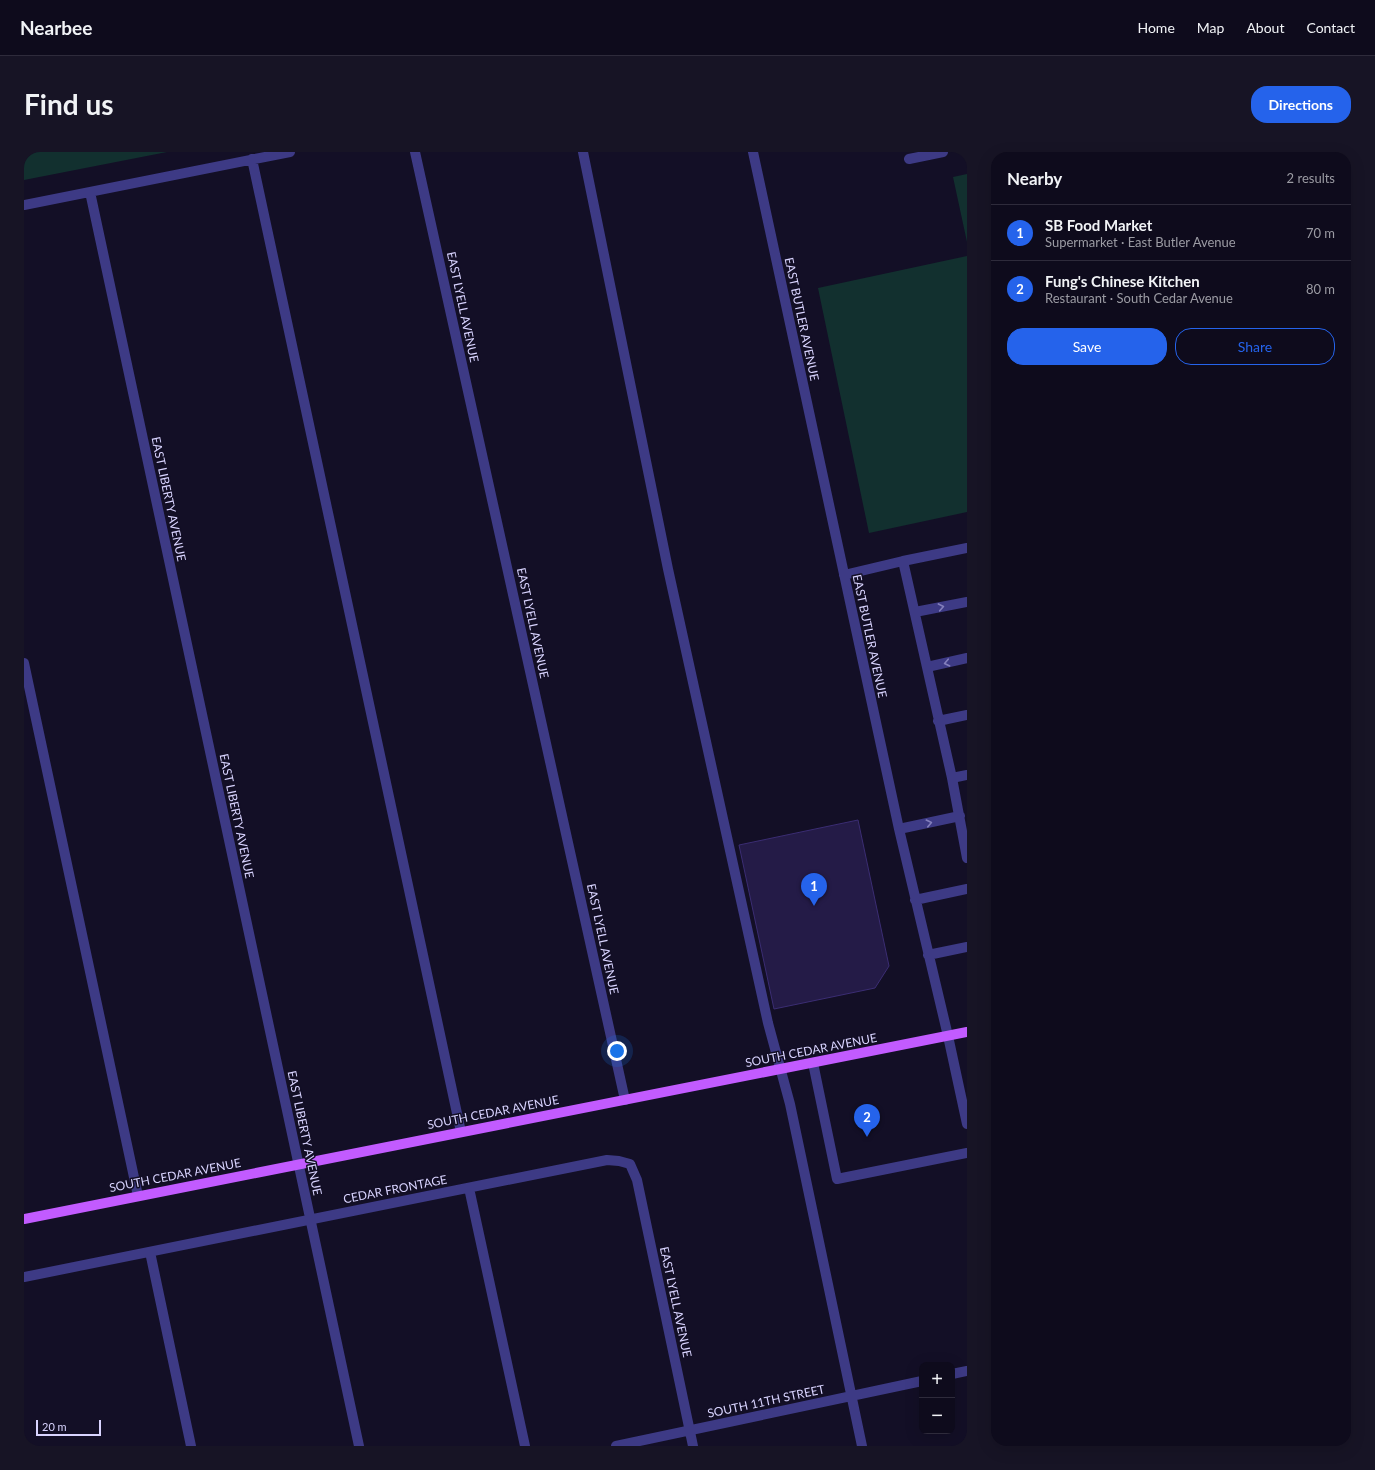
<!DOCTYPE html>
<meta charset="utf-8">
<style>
:root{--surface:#0e0b1c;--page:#171425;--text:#f1f3f6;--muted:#9b9ba3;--line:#2e2b3b;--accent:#2563eb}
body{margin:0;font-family:Lato,sans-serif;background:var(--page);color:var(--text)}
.controls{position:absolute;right:12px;bottom:12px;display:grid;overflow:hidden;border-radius:8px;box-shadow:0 4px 16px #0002}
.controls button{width:36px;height:36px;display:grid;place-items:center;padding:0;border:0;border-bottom:1px solid var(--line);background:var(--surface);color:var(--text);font:20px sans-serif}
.scale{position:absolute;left:12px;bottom:10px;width:65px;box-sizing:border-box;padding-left:4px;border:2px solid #d9d4ff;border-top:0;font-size:11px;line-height:14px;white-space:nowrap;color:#d9d4ff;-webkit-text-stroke:3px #130f26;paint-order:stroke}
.you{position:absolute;left:593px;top:899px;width:14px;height:14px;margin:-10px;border:3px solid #fff;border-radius:50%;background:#1a73e8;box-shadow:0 0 0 6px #1a73e833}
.badge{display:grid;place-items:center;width:26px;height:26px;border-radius:50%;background:var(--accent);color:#fff;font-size:13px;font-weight:700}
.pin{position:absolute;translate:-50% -33px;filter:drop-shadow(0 1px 2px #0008)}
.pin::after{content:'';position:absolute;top:21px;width:14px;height:12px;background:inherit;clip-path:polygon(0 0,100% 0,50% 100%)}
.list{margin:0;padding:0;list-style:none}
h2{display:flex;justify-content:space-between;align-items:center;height:52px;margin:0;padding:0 16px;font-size:17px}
h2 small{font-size:13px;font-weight:400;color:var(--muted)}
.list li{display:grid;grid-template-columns:26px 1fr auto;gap:12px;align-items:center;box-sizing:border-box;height:56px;padding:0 16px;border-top:1px solid var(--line)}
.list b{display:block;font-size:15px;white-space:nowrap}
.list p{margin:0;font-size:13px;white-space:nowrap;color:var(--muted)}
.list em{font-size:13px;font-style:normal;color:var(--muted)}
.actions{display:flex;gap:8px;padding:12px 16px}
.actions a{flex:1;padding:9px 0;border:1px solid var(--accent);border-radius:16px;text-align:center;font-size:14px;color:var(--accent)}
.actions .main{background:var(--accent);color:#fff}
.map{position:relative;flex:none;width:943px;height:1294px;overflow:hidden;border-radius:16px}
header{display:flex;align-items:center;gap:24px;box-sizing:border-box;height:56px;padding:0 20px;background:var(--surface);border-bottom:1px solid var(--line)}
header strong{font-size:19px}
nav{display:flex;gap:22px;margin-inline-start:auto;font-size:14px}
.intro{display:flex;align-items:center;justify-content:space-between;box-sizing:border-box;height:96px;padding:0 24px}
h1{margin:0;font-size:28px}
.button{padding:10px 18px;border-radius:16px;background:var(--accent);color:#fff;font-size:14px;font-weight:700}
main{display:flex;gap:24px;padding:0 24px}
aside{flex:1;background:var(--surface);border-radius:16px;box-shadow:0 4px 16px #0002}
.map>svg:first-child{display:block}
</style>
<header>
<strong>Nearbee</strong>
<nav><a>Home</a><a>Map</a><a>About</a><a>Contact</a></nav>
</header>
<div class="intro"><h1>Find us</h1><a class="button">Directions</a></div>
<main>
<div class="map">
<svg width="943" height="1294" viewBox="0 0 943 1294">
<rect width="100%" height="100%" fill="#130f26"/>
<path fill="#12302f" d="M0,0H143L0,28Z
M943,22V90L929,25Z
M943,104V360L845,381L794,136Z"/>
<path fill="#241b47" stroke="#3b2d73" d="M834,668L865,814L851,836L750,857L715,693Z"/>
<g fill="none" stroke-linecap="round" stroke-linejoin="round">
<path stroke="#3d3a85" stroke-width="10" d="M391,0L601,948
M559,0L644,417L744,871L766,952L838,1294
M729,0L875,677L924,884L943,972
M228,7L437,980
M885,7L919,0
M66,40L335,1294
M0,53L266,0
M879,409L943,396
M820,423L879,409L928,626L943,706
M891,460L943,450
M0,511L114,1044
M903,515L943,506
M914,569L943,563
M928,626L943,623
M875,677L936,664
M891,748L943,737
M904,803L943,795
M789,911L813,1027L943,1001
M445,1036L501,1294
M126,1100L167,1294
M0,1125L583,1008L595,1009L606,1012L613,1028L669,1294
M928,1222L943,1219
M592,1294L898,1229"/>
<path stroke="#c25bff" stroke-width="10" d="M0,1067L943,880"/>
</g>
<defs><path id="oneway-chevron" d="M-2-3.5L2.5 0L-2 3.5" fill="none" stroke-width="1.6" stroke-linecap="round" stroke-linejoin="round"/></defs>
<g stroke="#837fbc">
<use href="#oneway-chevron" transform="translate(917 455) rotate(-11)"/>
<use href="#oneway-chevron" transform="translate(923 511) rotate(168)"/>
<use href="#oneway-chevron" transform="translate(905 671) rotate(-13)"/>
</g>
<g text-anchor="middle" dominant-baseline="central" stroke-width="3" stroke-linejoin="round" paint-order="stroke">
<g font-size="12" fill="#d9d4ff" stroke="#130f26">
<text transform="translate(439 155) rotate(78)">EAST LYELL AVENUE</text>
<text transform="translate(778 167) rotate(78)">EAST BUTLER AVENUE</text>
<text transform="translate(145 347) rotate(78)">EAST LIBERTY AVENUE</text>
<text transform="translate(509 471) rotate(78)">EAST LYELL AVENUE</text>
<text transform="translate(846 484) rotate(78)">EAST BUTLER AVENUE</text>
<text transform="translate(213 664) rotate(78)">EAST LIBERTY AVENUE</text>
<text transform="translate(579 787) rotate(78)">EAST LYELL AVENUE</text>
<text transform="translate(787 898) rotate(-11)">SOUTH CEDAR AVENUE</text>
<text transform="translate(469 960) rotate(-11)">SOUTH CEDAR AVENUE</text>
<text transform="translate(281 981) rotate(78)">EAST LIBERTY AVENUE</text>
<text transform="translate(151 1023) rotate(-11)">SOUTH CEDAR AVENUE</text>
<text transform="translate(371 1037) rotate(-11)">CEDAR FRONTAGE</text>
<text transform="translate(652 1150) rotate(78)">EAST LYELL AVENUE</text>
<text transform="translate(742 1249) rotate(-12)">SOUTH 11TH STREET</text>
</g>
</g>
</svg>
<div class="controls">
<button>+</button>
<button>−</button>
</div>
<div class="scale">20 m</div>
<div class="you"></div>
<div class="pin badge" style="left:790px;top:754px">1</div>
<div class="pin badge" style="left:843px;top:985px">2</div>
</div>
<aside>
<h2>Nearby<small>2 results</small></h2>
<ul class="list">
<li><span class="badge">1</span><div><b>SB Food Market</b><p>Supermarket · East Butler Avenue</p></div><em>70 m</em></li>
<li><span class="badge">2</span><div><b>Fung's Chinese Kitchen</b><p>Restaurant · South Cedar Avenue</p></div><em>80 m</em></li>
</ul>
<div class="actions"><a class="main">Save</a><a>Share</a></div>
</aside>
</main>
